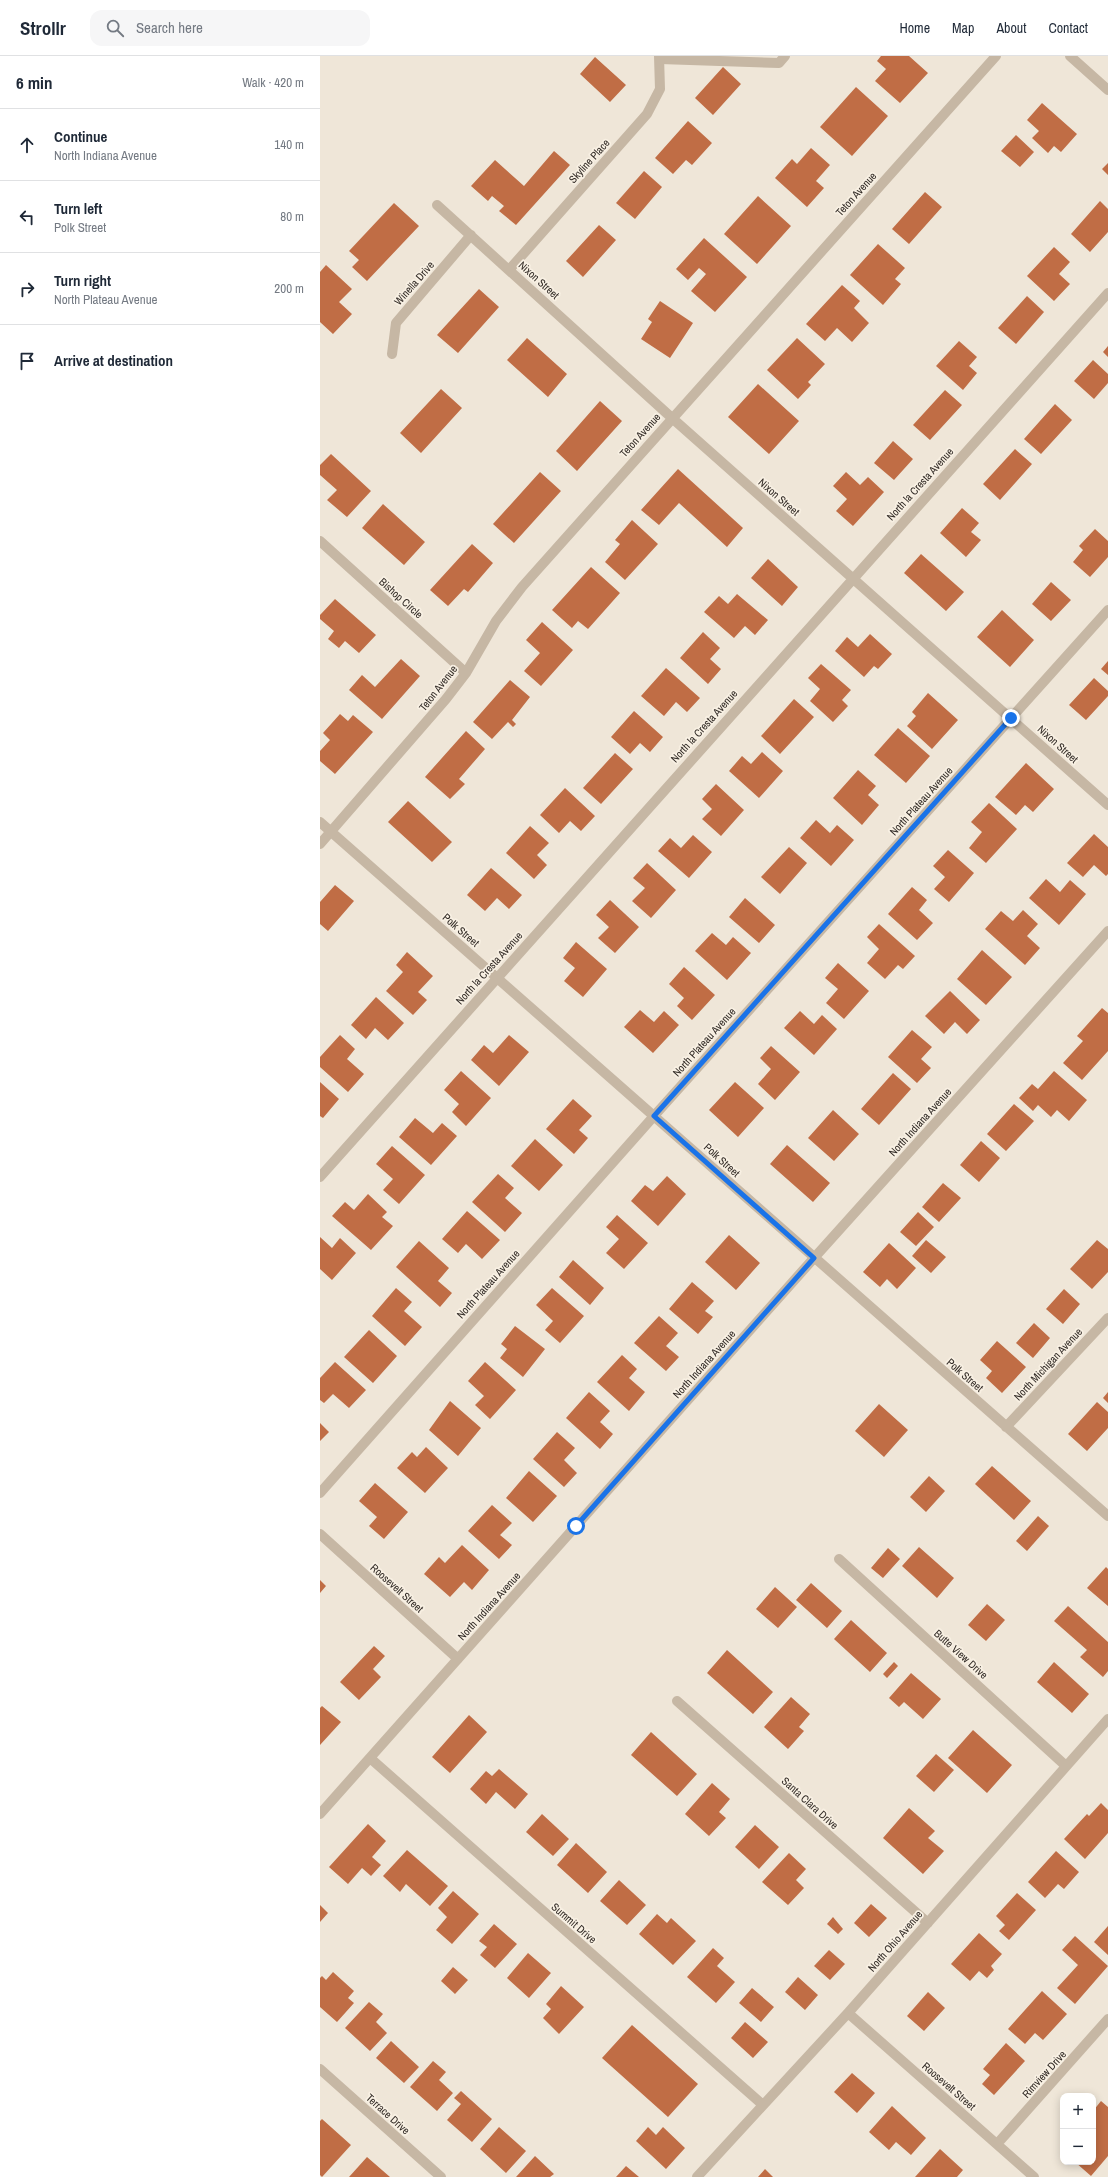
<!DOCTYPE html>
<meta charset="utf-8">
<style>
:root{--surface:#fff;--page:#f6f6f7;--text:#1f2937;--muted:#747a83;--line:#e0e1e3}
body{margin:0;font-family:"Archivo Narrow",sans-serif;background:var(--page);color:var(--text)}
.controls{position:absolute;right:12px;bottom:12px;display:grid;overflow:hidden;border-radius:8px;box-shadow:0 2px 10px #0003}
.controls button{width:36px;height:36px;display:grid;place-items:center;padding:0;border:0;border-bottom:1px solid var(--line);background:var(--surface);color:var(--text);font:20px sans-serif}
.stop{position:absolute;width:12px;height:12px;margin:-9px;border:3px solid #1a73e8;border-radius:50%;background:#fff}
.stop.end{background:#1a73e8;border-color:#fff;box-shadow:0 1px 4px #0008}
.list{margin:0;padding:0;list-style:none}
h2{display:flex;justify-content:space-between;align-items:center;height:52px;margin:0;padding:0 16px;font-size:17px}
h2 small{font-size:13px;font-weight:400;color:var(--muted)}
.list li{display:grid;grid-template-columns:26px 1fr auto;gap:12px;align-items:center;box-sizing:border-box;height:72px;padding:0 16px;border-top:1px solid var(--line)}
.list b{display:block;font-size:15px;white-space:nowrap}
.list p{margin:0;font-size:13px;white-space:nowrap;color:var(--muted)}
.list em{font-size:13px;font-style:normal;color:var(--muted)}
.icon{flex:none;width:22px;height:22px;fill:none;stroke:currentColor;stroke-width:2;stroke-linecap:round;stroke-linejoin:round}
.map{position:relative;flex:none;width:788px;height:2121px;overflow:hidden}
header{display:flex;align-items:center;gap:24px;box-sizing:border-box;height:56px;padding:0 20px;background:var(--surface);border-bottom:1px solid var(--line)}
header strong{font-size:19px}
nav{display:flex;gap:22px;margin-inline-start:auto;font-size:14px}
.search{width:280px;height:36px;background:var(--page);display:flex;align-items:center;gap:10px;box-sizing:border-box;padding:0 14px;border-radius:12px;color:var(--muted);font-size:15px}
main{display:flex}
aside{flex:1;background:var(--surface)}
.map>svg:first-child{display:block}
</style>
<header>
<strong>Strollr</strong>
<div class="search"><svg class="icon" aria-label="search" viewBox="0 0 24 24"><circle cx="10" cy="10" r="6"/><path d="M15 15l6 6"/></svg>Search here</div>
<nav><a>Home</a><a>Map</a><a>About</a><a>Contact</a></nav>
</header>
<main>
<aside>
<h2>6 min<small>Walk · 420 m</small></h2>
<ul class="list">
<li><svg class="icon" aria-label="ahead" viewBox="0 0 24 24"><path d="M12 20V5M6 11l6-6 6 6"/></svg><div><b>Continue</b><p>North Indiana Avenue</p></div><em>140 m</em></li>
<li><svg class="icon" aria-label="left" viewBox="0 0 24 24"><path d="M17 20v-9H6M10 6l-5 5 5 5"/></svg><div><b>Turn left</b><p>Polk Street</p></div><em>80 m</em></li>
<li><svg class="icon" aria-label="right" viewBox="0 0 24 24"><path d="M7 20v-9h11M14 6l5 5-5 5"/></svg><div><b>Turn right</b><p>North Plateau Avenue</p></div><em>200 m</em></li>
<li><svg class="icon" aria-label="arrive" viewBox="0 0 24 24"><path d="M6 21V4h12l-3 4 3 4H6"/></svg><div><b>Arrive at destination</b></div></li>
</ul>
</aside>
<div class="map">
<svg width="788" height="2121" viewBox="0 0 788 2121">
<rect width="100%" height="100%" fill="#efe6d8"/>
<path fill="#c06d45" d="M561,0H589L608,17L580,47L555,25L566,13L557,5Z
M275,1L306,29L290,46L260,18Z
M403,11L421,28L393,59L375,42Z
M536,31L568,60L532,100L500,71Z
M722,47L757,78L741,96L734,90L728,97L712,82L719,75L707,64Z
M368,65L392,87L372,109L366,104L353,118L335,102Z
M696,79L714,96L700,111L681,95Z
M491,92L510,109L496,125L504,132L487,151L455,122L472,103L477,108Z
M234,95L250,109L196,169L179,155L184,150L172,140L168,145L151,130L175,104L204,130Z
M788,107V119L782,113Z
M324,115L342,131L315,163L296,147Z
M605,136L622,151L589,188L572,173Z
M438,140L471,170L437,208L404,178Z
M780,145L788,153V176L770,196L751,178Z
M74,147L99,170L47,225L32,211L39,204L29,195Z
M279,169L296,184L263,221L246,205Z
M384,182L427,221L395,256L371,235L386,218L379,212L368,224L356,213Z
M558,188L585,212L575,223L581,228L563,249L530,219Z
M734,191L750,206L739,218L750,228L734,245L707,220Z
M6,209L32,233L19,246L32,258L13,278L0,266V216Z
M522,229L540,245L534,252L549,267L532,286L517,272L505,285L486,268Z
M159,233L179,251L138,297L117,279Z
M707,240L724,256L696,288L678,272Z
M340,245L373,267L350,302L321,283L332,266L328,263Z
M207,282L247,318L228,341L187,304Z
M477,282L505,308L488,326L491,329L478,343L447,314Z
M639,285L657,301L649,310L657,317L643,334L616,310Z
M788,290V301L783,296Z
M773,304L788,318V327L774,343L754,325Z
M438,328L479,365L449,398L408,361Z
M121,333L142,352L101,397L80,377Z
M625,334L642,349L610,384L593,369Z
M280,345L302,365L257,415L236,395Z
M735,348L752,364L721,398L704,383Z
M573,385L593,403L574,424L554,407Z
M695,393L712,408L680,444L663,428Z
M11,398L51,435L27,461L7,444L17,434L0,419V409Z
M358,413L423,472L407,491L359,447L339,469L321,454Z
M220,416L241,435L194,487L173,468Z
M526,416L540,429L548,421L564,436L533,470L516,455L527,443L513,430Z
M63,448L105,486L84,509L42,472Z
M642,452L659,467L651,476L661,484L646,501L620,477Z
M312,464L338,488L305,524L285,506L300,488L295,484Z
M775,473L788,485V501L770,521L753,506L763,494L759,490Z
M152,488L173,507L148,536L144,533L128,550L110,534Z
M601,498L644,536L626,555L584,517Z
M448,503L478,531L462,550L431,522Z
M271,511L300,537L268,573L258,565L252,572L232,554Z
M731,526L751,544L731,565L712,548Z
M417,538L448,564L435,579L425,570L414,582L384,556L399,540L408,548Z
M15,543L56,579L39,597L25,585L19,592L8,583L14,575L0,563V559Z
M682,554L714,584L690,611L657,581Z
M222,566L253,594L221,630L204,615L220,597L206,584Z
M383,576L400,592L390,603L401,613L388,628L360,602Z
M550,578L572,598L558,613L554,610L544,621L515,595L527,581L538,591Z
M81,603L100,620L62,663L29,634L42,619L55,631Z
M788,605V619L781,613Z
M501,608L531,634L522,644L528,650L513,666L490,645L500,633L488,622Z
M346,612L380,642L367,656L356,646L344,660L321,640Z
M774,622L788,635V640L766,664L749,649Z
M190,624L210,641L192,664L196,668L193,671L188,666L172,683L153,666Z
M608,637L638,664L612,693L587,670L596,660L592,656Z
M474,643L494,661L460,698L441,680Z
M314,655L343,681L330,696L320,687L310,698L291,681Z
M20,658L28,665L33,659L53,676L15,718L0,705V695L10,684L3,677Z
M578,672L610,700L586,727L554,699Z
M146,675L165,693L139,723L145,728L130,743L105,721Z
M442,696L463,715L439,742L409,715L422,700L431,708Z
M295,697L313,713L281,748L263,732Z
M706,707L734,733L713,756L705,749L696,759L675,741Z
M538,714L556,730L548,739L559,749L542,769L513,742Z
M396,728L424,754L401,780L382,763L392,753L382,743Z
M245,732L275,760L261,775L250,765L239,777L220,759Z
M88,745L132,786L112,806L68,766Z
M669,747L697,773L666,807L649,792L662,776L651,766Z
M496,764L510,777L517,769L534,784L511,810L480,782Z
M210,770L229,787L217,799L227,809L214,823L186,797Z
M774,778L788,791V818L786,820L774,809L763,821L747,807Z
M373,779L392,796L369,822L338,795L350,782L361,792Z
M469,791L487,807L460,838L441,821Z
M628,794L654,817L629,846L614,833L625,821L613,810Z
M327,807L356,834L331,862L312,845L325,832L313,822Z
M171,812L202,839L189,853L177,842L165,855L147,839Z
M726,823L740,836L750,824L766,838L739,869L709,842Z
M15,829L34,845L8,875L0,868V846Z
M592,831L607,844L599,854L613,867L597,884L568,858Z
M425,842L455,869L439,887L409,861Z
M290,844L319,871L295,897L278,882L289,871L276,859Z
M703,854L718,868L707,880L720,892L705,909L665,873L681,855L693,865Z
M559,868L595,900L583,913L578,909L565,923L547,907L559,893L547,881Z
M392,877L406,889L413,881L431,897L407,924L375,895Z
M256,886L287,913L263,941L244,925L255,912L243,902Z
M662,894L692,921L666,949L637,923Z
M87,896L113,920L98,936L107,944L93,959L66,935L83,916L76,909Z
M518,907L549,935L524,963L506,947L518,933L505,922Z
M364,911L395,939L372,964L357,950L364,942L349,928Z
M630,935L660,964L647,978L635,966L624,978L605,960Z
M56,941L84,967L68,984L55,972L46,983L31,969Z
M782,952L788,957V995L762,1024L743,1007L763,985L757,980Z
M320,954L334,966L344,955L359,969L333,997L304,971Z
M480,955L494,968L502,959L517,973L494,999L464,972Z
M592,974L612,991L601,1003L611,1012L597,1027L568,1001Z
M20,979L35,993L27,1003L44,1018L28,1036L0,1011V1001Z
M189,979L209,996L179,1030L151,1004L164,989L173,997Z
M451,990L480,1016L455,1044L438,1028L451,1013L440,1002Z
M141,1015L171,1042L146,1070L132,1056L139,1048L124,1034Z
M734,1015L767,1044L749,1065L737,1054L731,1061L718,1049L713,1055L699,1042L712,1028L718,1033Z
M573,1017L591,1033L559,1069L541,1053Z
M0,1026L19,1043L3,1062L0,1060Z
M415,1026L444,1052L418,1081L389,1054Z
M253,1043L272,1060L259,1074L268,1082L254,1098L226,1073Z
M694,1048L714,1065L686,1095L667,1078Z
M513,1054L539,1078L514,1105L488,1082Z
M95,1062L113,1077L122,1067L137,1080L111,1109L79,1081Z
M215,1083L243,1109L219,1135L191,1110Z
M661,1085L680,1102L659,1126L640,1109Z
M467,1089L510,1127L493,1146L450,1108Z
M72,1090L105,1119L79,1148L63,1134L73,1123L56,1108Z
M178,1118L194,1132L185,1142L202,1157L185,1176L152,1146Z
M347,1120L366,1138L338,1170L311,1145L325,1129L333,1135Z
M623,1127L641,1142L619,1166L602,1151Z
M48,1138L67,1156L62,1161L73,1170L51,1194L12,1160L25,1146L34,1154Z
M147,1155L180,1184L162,1203L146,1188L138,1197L122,1183Z
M598,1156L614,1171L596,1190L580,1176Z
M297,1159L328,1187L304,1213L286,1197L299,1183L286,1171Z
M409,1179L440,1207L416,1234L385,1206Z
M0,1181L12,1192L20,1182L36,1197L12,1224L0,1213Z
M606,1184L626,1201L611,1217L592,1200Z
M777,1184L788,1193V1216L772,1233L750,1213Z
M99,1185L129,1212L118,1225L132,1237L120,1251L76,1211Z
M569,1187L596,1212L577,1233L567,1223L560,1231L543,1216Z
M253,1204L284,1232L270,1249L239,1221Z
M372,1226L394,1245L385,1255L393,1261L378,1278L349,1253Z
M76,1232L92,1246L84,1255L102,1271L85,1290L52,1260Z
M232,1232L264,1260L240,1287L225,1274L233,1265L216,1249Z
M744,1233L760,1248L743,1268L726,1253Z
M339,1260L358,1277L346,1290L359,1301L346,1315L314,1287Z
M714,1267L730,1282L713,1302L696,1287Z
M195,1270L225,1293L203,1321L180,1302L187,1293L181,1288Z
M49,1274L77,1300L53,1327L24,1301Z
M677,1285L706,1311L682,1337L666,1322L672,1315L660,1304Z
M302,1299L317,1313L309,1322L325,1336L309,1355L277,1326Z
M15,1306L46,1334L29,1352L13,1338L4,1347L0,1344V1322Z
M165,1306L196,1334L170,1363L155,1349L164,1340L148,1325Z
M269,1336L290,1355L280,1366L293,1378L280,1393L246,1362Z
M788,1336V1347L783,1342Z
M130,1345L161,1372L138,1400L109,1374Z
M777,1346L788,1356V1372L767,1395L748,1378Z
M559,1348L588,1374L564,1401L535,1375Z
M0,1367L9,1376L0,1385Z
M237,1376L255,1392L244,1404L257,1417L244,1431L213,1403Z
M106,1391L128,1412L105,1437L77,1412L92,1396L97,1401Z
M672,1410L711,1445L694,1464L655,1428Z
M209,1415L237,1440L213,1466L186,1442Z
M609,1420L625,1435L606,1456L590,1441Z
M55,1427L88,1456L64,1483L49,1470L57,1461L39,1445Z
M172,1449L192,1467L180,1479L192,1489L179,1503L148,1475Z
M718,1460L729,1470L707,1495L696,1485Z
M142,1489L169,1514L152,1534L144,1526L130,1541L104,1518L119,1501L125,1507Z
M599,1491L634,1522L617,1542L582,1510Z
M568,1492L580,1503L563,1522L551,1512Z
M786,1511L788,1513V1550L767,1532Z
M0,1524L6,1530L0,1537Z
M491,1527L522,1555L507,1572L476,1544Z
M455,1531L477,1551L458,1572L436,1553Z
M667,1548L685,1564L666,1585L648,1569Z
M748,1550L788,1586V1615L783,1621L760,1601L767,1594L734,1565Z
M531,1564L567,1597L550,1616L514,1583Z
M54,1590L65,1600L53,1613L61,1621L39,1644L20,1626Z
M407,1594L453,1636L433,1658L387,1617Z
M574,1606L578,1610L567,1622L563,1618Z
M734,1606L769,1638L752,1657L717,1626Z
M591,1617L621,1643L603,1663L584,1646L579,1651L569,1642Z
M471,1641L490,1658L479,1671L484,1675L468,1693L444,1671Z
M2,1650L21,1666L0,1689V1652Z
M149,1659L167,1676L130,1717L112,1701Z
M653,1674L692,1709L667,1737L628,1702Z
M331,1676L377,1718L357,1740L311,1699Z
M616,1698L634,1714L614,1736L596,1720Z
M179,1713L208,1738L195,1753L176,1736L166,1748L150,1733L166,1715L172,1720Z
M392,1727L410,1743L399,1756L406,1762L389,1780L365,1758Z
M781,1747L788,1754V1777L765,1803L744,1783L767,1758L769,1760Z
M589,1752L615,1775L608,1782L624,1795L603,1818L563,1782Z
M222,1758L249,1783L233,1800L206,1776Z
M48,1768L66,1785L52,1801L61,1809L51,1820L42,1812L28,1828L9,1811Z
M435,1769L459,1791L439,1813L415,1791Z
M256,1787L287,1816L268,1837L237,1809Z
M87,1794L128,1830L110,1850L86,1828L80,1836L63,1820Z
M736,1795L759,1816L744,1833L738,1828L725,1842L708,1826Z
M469,1797L486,1813L476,1824L484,1832L468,1849L442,1826Z
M299,1824L326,1849L307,1869L280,1845Z
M133,1835L159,1858L132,1888L116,1874L127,1861L118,1852Z
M697,1837L716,1854L689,1884L679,1875L685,1869L676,1860Z
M551,1848L567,1862L549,1881L534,1867Z
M0,1849L8,1857L0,1866Z
M337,1858L347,1867L351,1862L376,1885L353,1909L319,1878Z
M513,1861L523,1873L518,1878L507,1868Z
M174,1868L197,1888L175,1912L160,1899L167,1891L159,1885Z
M788,1870V1899L774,1886Z
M659,1877L682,1898L671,1910L674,1914L667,1922L659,1915L650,1925L631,1908Z
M755,1880L788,1910L755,1948L737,1932L758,1909L742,1894Z
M393,1892L404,1902L397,1910L415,1926L396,1947L367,1921Z
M509,1894L525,1908L510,1924L494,1910Z
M208,1897L231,1917L209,1942L187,1922Z
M133,1911L148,1924L135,1938L121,1925Z
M13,1916L34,1935L28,1942L34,1947L17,1966L0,1951V1922L2,1920L6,1924Z
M478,1921L498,1939L485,1954L465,1936Z
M241,1930L264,1951L239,1978L223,1962L231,1953L226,1948Z
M432,1932L454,1951L441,1966L419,1947Z
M722,1935L747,1958L723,1984L715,1977L705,1988L688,1973Z
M608,1936L625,1952L604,1975L587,1960Z
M49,1946L63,1958L56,1966L67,1977L50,1995L25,1972Z
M425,1966L448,1986L433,2002L411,1982Z
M312,1969L378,2028L348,2061L282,2002Z
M71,1985L99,2011L84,2027L56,2002Z
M686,1987L705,2005L674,2039L662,2028L670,2019L663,2013Z
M113,2005L126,2016L119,2024L133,2037L117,2055L90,2031Z
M532,2017L555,2037L537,2057L514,2036Z
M141,2035L172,2063L152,2086L127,2064L141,2048L134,2042Z
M781,2045L788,2051V2100L771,2120L755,2106H773V2055Z
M572,2050L606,2082L591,2099L576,2086L569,2094L549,2076Z
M2,2063L31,2089L2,2121L0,2119V2065Z
M179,2071L206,2095L186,2117L160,2093Z
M328,2071L336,2079L343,2071L365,2092L346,2113L316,2085Z
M620,2093L643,2114L637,2121H595Z
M215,2100L234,2118L230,2121H196Z
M47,2101L70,2121H29Z
M306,2110L319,2121H296Z
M445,2113L453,2121H438Z"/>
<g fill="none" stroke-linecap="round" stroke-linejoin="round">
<path stroke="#c6b7a4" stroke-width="10" d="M340,3L459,7L465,0"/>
<path stroke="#c6b7a4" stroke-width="10" d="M750,0L788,34
M117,149L352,362L788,749
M189,214L327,58L340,33L339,0
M72,298L76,267L151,179
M0,485L146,617
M0,766L788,1460
M0,788L126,643L146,617L176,565L202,531L676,0
M0,1121L788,237
M686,1371L788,1262
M0,1437L334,1060L788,554
M0,1478L138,1603
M519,1503L746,1710
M357,1645L608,1867
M50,1702L443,2049
M0,1758L494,1202L788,875
M528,1957L714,2121
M0,2013L121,2121
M677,2088L788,1963
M377,2121L528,1957L788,1663"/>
</g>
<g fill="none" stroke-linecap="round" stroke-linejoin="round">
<path stroke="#1a73e8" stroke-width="5" d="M256,1470L494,1202L334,1060L691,662"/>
</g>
<g text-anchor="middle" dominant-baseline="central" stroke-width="3.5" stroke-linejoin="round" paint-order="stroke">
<g font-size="11" fill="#322b26" stroke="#f8f0e3">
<text transform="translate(269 105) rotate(-48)">Skyline Place</text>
<text transform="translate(536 138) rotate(-48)">Teton Avenue</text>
<text transform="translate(219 224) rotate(42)">Nixon Street</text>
<text transform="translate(94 227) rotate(-49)">Winella Drive</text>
<text transform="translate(320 379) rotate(-48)">Teton Avenue</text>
<text transform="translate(600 428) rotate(-48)">North la Cresta Avenue</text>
<text transform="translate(459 441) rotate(41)">Nixon Street</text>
<text transform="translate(81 542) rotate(42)">Bishop Circle</text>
<text transform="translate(118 632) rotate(-52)">Teton Avenue</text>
<text transform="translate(384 670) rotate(-48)">North la Cresta Avenue</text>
<text transform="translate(738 688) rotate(42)">Nixon Street</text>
<text transform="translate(601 745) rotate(-48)">North Plateau Avenue</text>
<text transform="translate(141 874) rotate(41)">Polk Street</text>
<text transform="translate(169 912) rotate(-48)">North la Cresta Avenue</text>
<text transform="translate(384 986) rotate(-48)">North Plateau Avenue</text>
<text transform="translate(600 1066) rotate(-48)">North Indiana Avenue</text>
<text transform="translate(402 1104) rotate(42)">Polk Street</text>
<text transform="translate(168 1228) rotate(-48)">North Plateau Avenue</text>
<text transform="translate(384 1308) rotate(-48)">North Indiana Avenue</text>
<text transform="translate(728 1308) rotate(-47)">North Michigan Avenue</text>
<text transform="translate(645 1319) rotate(41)">Polk Street</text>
<text transform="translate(77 1532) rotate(42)">Roosevelt Street</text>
<text transform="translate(169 1550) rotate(-48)">North Indiana Avenue</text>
<text transform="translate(641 1598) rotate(42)">Butte View Drive</text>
<text transform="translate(490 1747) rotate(42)">Santa Clara Drive</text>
<text transform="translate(254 1867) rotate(41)">Summit Drive</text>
<text transform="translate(575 1885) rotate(-49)">North Ohio Avenue</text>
<text transform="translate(724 2018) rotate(-48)">Rimview Drive</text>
<text transform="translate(629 2030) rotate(41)">Roosevelt Street</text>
<text transform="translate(68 2058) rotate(42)">Terrace Drive</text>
</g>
</g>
</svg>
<div class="controls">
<button>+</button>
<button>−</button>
</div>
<div class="stop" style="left:256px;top:1470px"></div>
<div class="stop end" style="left:691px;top:662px"></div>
</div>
</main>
